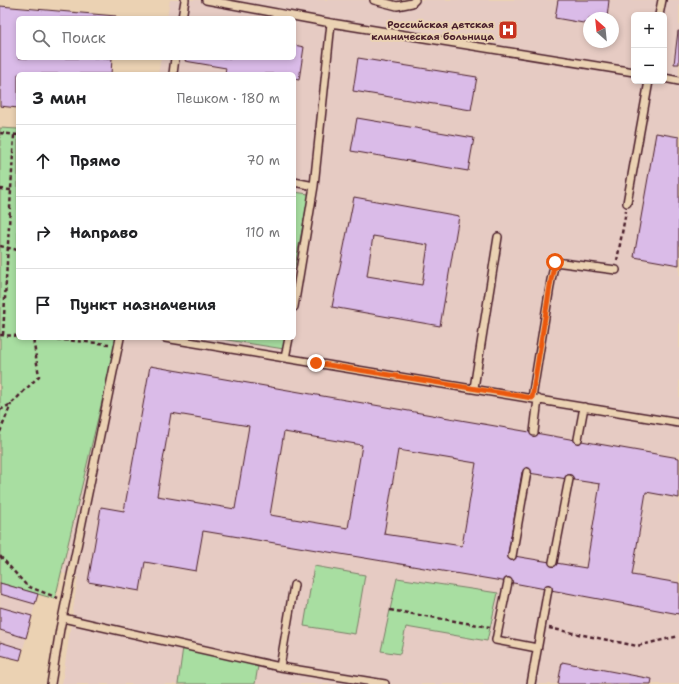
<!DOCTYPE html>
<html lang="ru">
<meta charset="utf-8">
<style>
:root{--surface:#fff;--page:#f6f6f6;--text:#202124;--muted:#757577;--line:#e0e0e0}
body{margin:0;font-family:"Shantell Sans",sans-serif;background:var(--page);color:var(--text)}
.controls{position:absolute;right:12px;top:12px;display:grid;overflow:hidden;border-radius:6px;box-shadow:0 2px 6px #0003}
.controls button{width:36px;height:36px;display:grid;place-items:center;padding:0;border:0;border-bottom:1px solid var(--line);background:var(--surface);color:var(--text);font:20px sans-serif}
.compass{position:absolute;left:583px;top:12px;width:36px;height:36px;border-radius:50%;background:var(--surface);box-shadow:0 2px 6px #0003;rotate:333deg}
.stop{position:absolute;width:12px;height:12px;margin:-9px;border:3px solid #ea580c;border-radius:50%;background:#fff}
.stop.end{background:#ea580c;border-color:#fff;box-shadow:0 1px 4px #0008}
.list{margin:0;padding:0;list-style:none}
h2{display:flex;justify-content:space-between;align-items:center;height:52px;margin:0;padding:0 16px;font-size:17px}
h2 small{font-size:13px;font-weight:400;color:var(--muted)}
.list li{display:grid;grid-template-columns:26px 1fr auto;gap:12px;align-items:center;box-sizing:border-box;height:72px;padding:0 16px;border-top:1px solid var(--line)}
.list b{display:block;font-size:15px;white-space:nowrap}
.list em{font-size:13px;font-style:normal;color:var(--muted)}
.icon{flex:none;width:22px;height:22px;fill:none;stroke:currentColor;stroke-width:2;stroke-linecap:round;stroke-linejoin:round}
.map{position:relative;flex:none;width:679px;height:684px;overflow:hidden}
.search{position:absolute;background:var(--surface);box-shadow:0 2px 6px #0003;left:16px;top:16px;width:280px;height:44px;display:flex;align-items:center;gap:10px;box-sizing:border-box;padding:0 14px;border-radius:6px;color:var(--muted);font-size:15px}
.panel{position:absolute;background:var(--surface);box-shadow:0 2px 6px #0003;left:16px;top:72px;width:280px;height:268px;border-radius:6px}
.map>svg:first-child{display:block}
</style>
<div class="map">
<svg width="679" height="684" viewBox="0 0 679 684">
<rect width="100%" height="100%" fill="#ebd2b3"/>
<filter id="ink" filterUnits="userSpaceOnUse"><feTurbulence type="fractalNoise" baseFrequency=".025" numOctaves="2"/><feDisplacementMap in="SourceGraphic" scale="8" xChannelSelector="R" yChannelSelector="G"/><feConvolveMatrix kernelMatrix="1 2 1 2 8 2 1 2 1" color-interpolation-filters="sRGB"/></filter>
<g filter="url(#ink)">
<path fill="#e6cbc3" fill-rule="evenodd" d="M170,0H679V684H62L78,577L62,573L117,338H215L284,349L286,338H294V271L309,195L294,192V74H158L161,58H294V18H167ZM634,15H664V81H634ZM589,18H613V42H589Z
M0,583L38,594L20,660L0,655Z"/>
<path fill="#a8dea1" stroke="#797e66" d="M0,128L18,129V338H117L55,599L0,583Z
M294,192L309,194L294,271Z
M215,338H286L284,349Z
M314,566L365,575L355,634L304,626Z
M397,578L498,593L487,641L406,627L400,654L381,651Z
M183,647L259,660L255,684H178Z"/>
<path fill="#dabbe8" stroke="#4a1f2b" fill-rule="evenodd" d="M558,0H609L607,18H589V24L555,18Z
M0,6L116,16V18H18V58H112L111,74H18V108L0,106Z
M678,31H679V64H674Z
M294,45L304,47L299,80L294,79V74H225L226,68L185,61L186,58H294Z
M358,58L477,77L471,110L353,91Z
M357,118L474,138L468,171L351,151Z
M656,133L679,137V265L634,257Z
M354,197L459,216L440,326L332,307ZM373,236L428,245L422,285L367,276Z
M150,366L679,458V498L646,492L632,575L679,583V614L508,582L203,531L196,571L145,562L140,591L88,582L101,507L124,511ZM171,413L249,426L235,509L157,496ZM284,432L362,445L348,528L270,515ZM398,450L476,463L462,546L384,534ZM522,472L600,484L586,568L508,555Z
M0,583L38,594L35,604L0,594Z
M0,607L32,616L26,638L0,630Z
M0,642L23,649L20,660L0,655Z
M562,662L652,679L651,684H558Z"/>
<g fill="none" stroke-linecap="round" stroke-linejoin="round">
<g stroke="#4a1f2b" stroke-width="10">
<path id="service" d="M206,0L331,23L634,72
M374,0L397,6L412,3L415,0
M659,15L662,0
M182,18L185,0
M173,74L175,58
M664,78L679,81
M294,182L314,186L331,23
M627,203L649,81
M294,307L314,186
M165,338L285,358L289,338
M285,358L679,423
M474,388L498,237
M532,398L551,280L555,262L616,270
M534,432L538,399
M578,439L584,407
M512,556L527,472
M553,562L569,479
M508,582L496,640L537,648
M63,618L280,667L385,684
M280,667L294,585
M51,684L60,629L120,338
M531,684L548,589"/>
</g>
<path stroke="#4a1f2b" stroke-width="2.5" stroke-dasharray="4 3" stroke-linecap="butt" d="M0,133L18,135
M0,189L11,190
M0,246L18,250
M617,261L626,211
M0,335L18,336
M3,335L14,135
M43,338L109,344
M0,410L11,404L39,376L33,338
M0,432L11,404
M0,556L27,586L58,598
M390,610L490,627
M549,628L637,646L679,636"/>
<use href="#service" stroke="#ebd2b3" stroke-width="7"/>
</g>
</g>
<g fill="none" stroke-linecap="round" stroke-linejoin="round" filter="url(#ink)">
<path stroke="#ea580c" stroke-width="5" d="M316,363L532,398L551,280L555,262"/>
</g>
<defs>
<g id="hospital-square" transform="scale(1)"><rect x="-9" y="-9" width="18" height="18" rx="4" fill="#c8321e" stroke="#ebd2b3"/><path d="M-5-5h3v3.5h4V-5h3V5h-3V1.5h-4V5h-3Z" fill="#fff"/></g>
</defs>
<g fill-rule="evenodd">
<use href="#hospital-square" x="508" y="30"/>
</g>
<g text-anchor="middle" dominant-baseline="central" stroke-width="4" stroke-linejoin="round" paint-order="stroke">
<g font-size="10" font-weight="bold" fill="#4a1f2b" stroke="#ebd2b3" text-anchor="end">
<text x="494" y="24">Российская детская<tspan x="494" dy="12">клиническая больница</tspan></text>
</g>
</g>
</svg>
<div class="controls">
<button>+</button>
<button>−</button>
</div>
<svg class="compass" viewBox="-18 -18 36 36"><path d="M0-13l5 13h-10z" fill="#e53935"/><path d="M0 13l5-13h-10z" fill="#757577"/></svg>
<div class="stop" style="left:555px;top:262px"></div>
<div class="stop end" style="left:316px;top:363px"></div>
<div class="search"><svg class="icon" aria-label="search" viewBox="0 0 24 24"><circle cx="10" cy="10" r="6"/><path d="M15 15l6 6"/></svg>Поиск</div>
<section class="panel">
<h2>3 мин<small>Пешком · 180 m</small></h2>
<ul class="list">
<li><svg class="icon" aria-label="ahead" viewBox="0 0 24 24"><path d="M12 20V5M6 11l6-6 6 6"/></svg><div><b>Прямо</b></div><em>70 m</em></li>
<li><svg class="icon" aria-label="right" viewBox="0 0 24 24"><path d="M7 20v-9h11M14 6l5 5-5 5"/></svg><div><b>Направо</b></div><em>110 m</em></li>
<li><svg class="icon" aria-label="arrive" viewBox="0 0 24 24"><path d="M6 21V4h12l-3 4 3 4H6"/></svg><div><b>Пункт назначения</b></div></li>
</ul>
</section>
</div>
